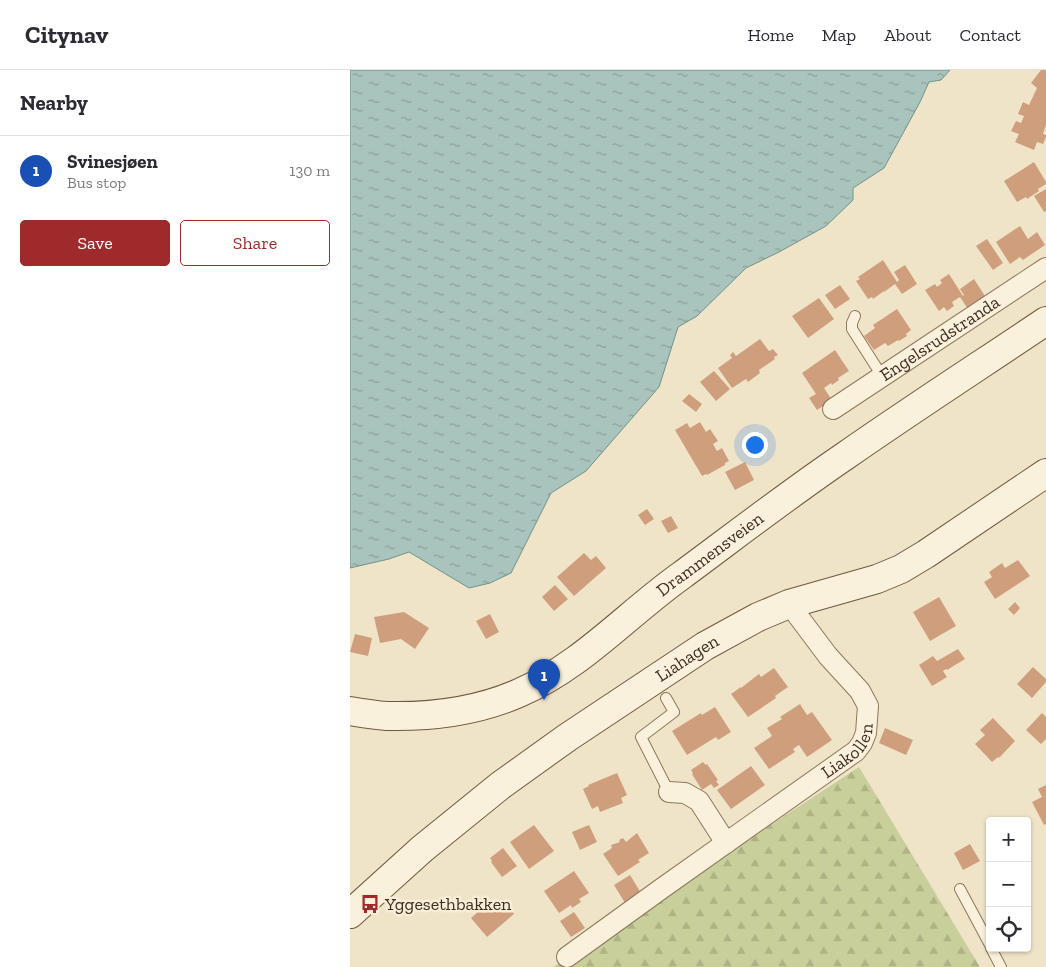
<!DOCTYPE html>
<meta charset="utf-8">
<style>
:root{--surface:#fff;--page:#f7f7f7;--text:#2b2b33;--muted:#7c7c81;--line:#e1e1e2;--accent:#9e2a2b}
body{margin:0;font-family:"Zilla Slab",serif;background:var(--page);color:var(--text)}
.controls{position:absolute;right:15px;bottom:15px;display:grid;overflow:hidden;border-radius:5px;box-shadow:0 1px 4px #0004}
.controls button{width:45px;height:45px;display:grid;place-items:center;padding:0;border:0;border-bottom:1px solid var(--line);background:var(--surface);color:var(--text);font:25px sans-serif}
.you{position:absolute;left:404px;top:374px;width:18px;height:18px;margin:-12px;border:4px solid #fff;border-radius:50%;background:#1a73e8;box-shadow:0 0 0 8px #1a73e833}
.badge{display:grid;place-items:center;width:32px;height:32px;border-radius:50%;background:var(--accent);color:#fff;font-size:16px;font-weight:700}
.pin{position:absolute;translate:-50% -41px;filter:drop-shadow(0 1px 2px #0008)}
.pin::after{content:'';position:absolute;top:26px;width:18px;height:15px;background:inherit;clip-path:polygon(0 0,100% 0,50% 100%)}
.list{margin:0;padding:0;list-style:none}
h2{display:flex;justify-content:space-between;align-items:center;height:65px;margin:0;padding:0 20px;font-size:21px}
h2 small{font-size:16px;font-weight:400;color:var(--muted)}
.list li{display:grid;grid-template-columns:32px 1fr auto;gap:15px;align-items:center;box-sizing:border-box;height:70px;padding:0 20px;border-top:1px solid var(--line)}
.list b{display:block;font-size:19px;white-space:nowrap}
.list p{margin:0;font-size:16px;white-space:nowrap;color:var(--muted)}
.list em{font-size:16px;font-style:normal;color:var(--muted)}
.actions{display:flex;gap:10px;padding:15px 20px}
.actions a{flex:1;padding:11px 0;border:1px solid var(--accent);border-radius:5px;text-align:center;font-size:18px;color:var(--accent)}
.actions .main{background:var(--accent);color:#fff}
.icon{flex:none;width:28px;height:28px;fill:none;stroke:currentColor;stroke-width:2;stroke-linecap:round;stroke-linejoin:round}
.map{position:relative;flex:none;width:696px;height:897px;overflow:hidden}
header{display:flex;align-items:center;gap:30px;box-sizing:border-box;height:70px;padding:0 25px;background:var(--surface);border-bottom:1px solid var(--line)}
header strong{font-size:24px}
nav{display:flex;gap:28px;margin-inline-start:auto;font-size:18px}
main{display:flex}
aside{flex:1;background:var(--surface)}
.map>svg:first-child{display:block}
</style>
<header>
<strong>Citynav</strong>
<nav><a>Home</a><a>Map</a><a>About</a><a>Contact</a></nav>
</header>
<main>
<aside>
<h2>Nearby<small></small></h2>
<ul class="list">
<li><span class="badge" style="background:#1a4fb4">1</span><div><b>Svinesjøen</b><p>Bus stop</p></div><em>130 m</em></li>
</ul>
<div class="actions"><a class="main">Save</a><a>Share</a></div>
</aside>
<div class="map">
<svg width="696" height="897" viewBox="0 0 696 897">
<defs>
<pattern id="forest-firs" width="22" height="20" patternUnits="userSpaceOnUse" patternTransform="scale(1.25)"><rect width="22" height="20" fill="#c9cf9b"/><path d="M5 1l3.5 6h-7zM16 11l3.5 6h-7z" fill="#aeb285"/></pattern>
<pattern id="water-ripples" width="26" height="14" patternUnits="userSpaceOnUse" patternTransform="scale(1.25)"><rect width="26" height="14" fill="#a9c4bc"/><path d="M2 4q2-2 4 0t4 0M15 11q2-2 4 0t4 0" fill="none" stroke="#8ba098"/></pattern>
</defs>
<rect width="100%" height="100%" fill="#f0e4c8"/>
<path fill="url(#forest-firs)" d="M509,697L630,897H203Z"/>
<path fill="url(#water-ripples)" stroke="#6f938a" d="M0,0H600L591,10L579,12L570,32L534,98L503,118V130L476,156L429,182L396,198L347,246L328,257L309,317L236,401L201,423L161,503L140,513L119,518L59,482L39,489L0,498Z"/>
<path fill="#cf9f7d" d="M691,0H696V55L693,64L696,65V67L693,74L687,72L684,80L665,72L669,64L661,61L666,51L671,53L674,46L668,44L673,32L679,35L687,18L681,13Z
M684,92L696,112V114L688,119L689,121L677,129L676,127L667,132L654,111Z
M696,119V141L694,142L684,126Z
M670,156L678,169L687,162L695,175L673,190L670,187L660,194L646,172Z
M637,169L653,193L643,200L626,176Z
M533,190L547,212L549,210L544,202L555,195L567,214L552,224L545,214L534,222V221L523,229L522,227L518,229L506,211L510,209L508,207Z
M599,204L613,226L614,225L610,219L624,209L635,226L618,239L610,227L602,232L604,236L597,241L594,237L589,241L575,220L585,214L587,217L592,213L590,210Z
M490,215L500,229L485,239L475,225Z
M469,228L484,249L458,268L442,246Z
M547,239L561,260L556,264L557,266L549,271L548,270L538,276L535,273L524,280L514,266L525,258L523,255Z
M410,269L419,281L423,279L428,285L424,287L425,289L409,300L410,303L398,312L396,309L382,318L368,298L382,288L380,285L383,282L386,286Z
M485,280L499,301L488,308L489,310L482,315L481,313L474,318L482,330L467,340L459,328L466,324L452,303Z
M364,301L380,319L366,331L350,312Z
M339,324L352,334L346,342L332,331Z
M350,352L356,362L360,359L368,371L363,374L367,381L372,378L379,391L375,393V395L357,405L356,404L352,406L325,360L337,353L340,358Z
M395,392L404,410L385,420L375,402Z
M297,439L304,449L295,455L288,445Z
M321,446L328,458L318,463L311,451Z
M234,483L241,490L246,486L256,498L224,526L207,507Z
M668,490L680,506L645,529L634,512L642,507L639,502L652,493L655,498Z
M205,515L218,529L204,541L192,527Z
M589,527L606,556L580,571L563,542Z
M665,532L670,538L664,545L658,539Z
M54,542L79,558L65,579L51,569L30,573L24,547Z
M140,544L149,562L136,569L126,551Z
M5,564L22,568L18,586L0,582Z
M608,579L615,589L597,600L596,599L593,601L597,607L582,616L569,595L583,586L587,591Z
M683,597L696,609V612L682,628L667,614Z
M424,598L438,617L425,626L426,628L398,647L381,624L391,617V618L409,604L411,607Z
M450,634L457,645L462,642L482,670L457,687L449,675L443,679L445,682L419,699L404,678L422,666L417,658L432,649L430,647Z
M365,637L381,662L368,670L366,667L337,685L322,661L351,643L352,645Z
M692,643L696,647V669L691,674L676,660Z
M643,648L665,671L649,688L648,687L642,692L625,674L635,665L630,660Z
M535,658L563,670L556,685L529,673Z
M353,692L356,695L357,694L368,710L366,711L369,715L364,718L361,714L352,720L342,704L343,703L341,700Z
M401,696L415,715L381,739L367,720Z
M267,703L277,725L271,728L273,733L250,742L248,736L242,739L233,719L239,716L238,715Z
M696,715V754L694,755L682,732L692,727L688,719Z
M184,755L204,781L179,799L160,772Z
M239,755L247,772L230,780L222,762Z
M287,763L299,783L288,790L290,792L268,806L253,784L262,778L261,775L270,772L269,770L273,768L276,772Z
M620,774L630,791L613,800L604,783Z
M153,778L167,796L152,807L141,792L142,791L140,788Z
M224,801L239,823L229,829L231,832L222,838L221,835L209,843L194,821Z
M280,805L291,823L275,833L264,815Z
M152,829L164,844L137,867L121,848L138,833L142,837Z
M224,842L235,858L221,867L210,851Z"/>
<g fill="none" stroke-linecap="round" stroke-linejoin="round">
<g stroke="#8d765c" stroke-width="12">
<path id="lane" d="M505,246L502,253V259L532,306
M316,628L324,642L291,667L319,722
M610,819L640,875
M641,878L651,897"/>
</g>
<g stroke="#8d765c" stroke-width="22">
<g id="street">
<path id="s1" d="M483,339L696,198"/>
<path d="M319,722L335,723L349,731L376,773"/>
<path id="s2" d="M217,887L311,819L506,681L512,673L516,663L518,636L510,621L478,586L439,534"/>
</g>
</g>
<g stroke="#6f573f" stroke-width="30">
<g id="secondary">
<path id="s3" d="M0,641C12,643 25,645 37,646C82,647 128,641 169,623C232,596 277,544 332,505C386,465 439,424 495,386C561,340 629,296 696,251"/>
<path id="s4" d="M0,844L72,779L151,715L218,667L355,576L408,547L439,534L527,509L551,499L576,484L696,403"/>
</g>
</g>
<use href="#lane" stroke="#faf1dc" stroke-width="10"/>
<use href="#street" stroke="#faf1dc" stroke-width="20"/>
<use href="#secondary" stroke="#faf1dc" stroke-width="28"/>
</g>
<defs>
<g id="bus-bare" transform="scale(1.5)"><path d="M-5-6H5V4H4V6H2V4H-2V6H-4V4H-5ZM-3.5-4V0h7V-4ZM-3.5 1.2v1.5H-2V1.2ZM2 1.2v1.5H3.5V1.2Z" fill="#9e2a2b" stroke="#f7eed8" stroke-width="2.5" paint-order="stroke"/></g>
</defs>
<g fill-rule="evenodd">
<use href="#bus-bare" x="20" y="834"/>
</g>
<g text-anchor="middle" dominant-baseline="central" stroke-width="5" stroke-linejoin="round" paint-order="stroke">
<g font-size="18" fill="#3d2e20" stroke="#f7eed8">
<text stroke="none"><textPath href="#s1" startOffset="128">Engelsrudstranda</textPath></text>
<text stroke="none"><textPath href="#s3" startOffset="409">Drammensveien</textPath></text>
<text stroke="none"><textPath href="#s4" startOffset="424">Liahagen</textPath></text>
<text stroke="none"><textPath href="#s2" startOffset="350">Liakollen</textPath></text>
</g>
<g font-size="18" fill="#3d2e20" stroke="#f7eed8" text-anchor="start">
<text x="35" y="834">Yggesethbakken</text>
</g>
</g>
</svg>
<div class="controls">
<button>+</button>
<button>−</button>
<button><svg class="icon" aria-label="locate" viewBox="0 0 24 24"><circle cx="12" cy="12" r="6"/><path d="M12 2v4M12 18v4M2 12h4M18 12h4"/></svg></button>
</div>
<div class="you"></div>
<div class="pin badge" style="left:194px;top:630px;background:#1a4fb4">1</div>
</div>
</main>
